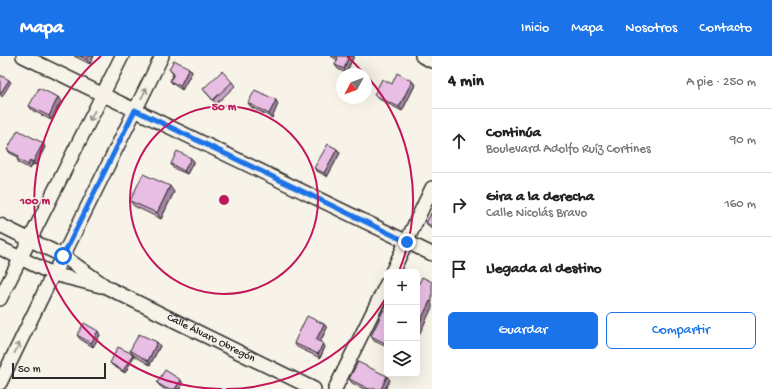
<!DOCTYPE html>
<html lang="es">
<meta charset="utf-8">
<style>
:root{--surface:#fff;--page:#f2f2f2;--text:#222;--muted:#767676;--line:#e0e0e0;--accent:#1a73e8}
body{margin:0;font-family:"Gochi Hand",sans-serif;background:var(--page);color:var(--text)}
.controls{position:absolute;right:12px;bottom:12px;display:grid;overflow:hidden;border-radius:6px;box-shadow:0 4px 16px #0002}
.controls button{width:36px;height:36px;display:grid;place-items:center;padding:0;border:0;border-bottom:1px solid var(--line);background:var(--surface);color:var(--text);font:20px sans-serif}
.compass{position:absolute;left:336px;top:12px;width:36px;height:36px;border-radius:50%;background:var(--surface);box-shadow:0 4px 16px #0002;rotate:229deg}
.scale{position:absolute;left:12px;bottom:10px;width:94px;box-sizing:border-box;padding-left:4px;border:2px solid #2b2b2b;border-top:0;font-size:11px;line-height:14px;white-space:nowrap;color:#2b2b2b;-webkit-text-stroke:3px #f7f3e8;paint-order:stroke}
.stop{position:absolute;width:12px;height:12px;margin:-9px;border:3px solid #1a73e8;border-radius:50%;background:#fff}
.stop.end{background:#1a73e8;border-color:#fff;box-shadow:0 1px 4px #0008}
.list{margin:0;padding:0;list-style:none}
h2{display:flex;justify-content:space-between;align-items:center;height:52px;margin:0;padding:0 16px;font-size:17px}
h2 small{font-size:13px;font-weight:400;color:var(--muted)}
.list li{display:grid;grid-template-columns:26px 1fr auto;gap:12px;align-items:center;box-sizing:border-box;height:64px;padding:0 16px;border-top:1px solid var(--line)}
.list b{display:block;font-size:15px;white-space:nowrap}
.list p{margin:0;font-size:13px;white-space:nowrap;color:var(--muted)}
.list em{font-size:13px;font-style:normal;color:var(--muted)}
.actions{display:flex;gap:8px;padding:12px 16px}
.actions a{flex:1;padding:9px 0;border:1px solid var(--accent);border-radius:6px;text-align:center;font-size:14px;color:var(--accent)}
.actions .main{background:var(--accent);color:#fff}
.icon{flex:none;width:22px;height:22px;fill:none;stroke:currentColor;stroke-width:2;stroke-linecap:round;stroke-linejoin:round}
.map{position:relative;flex:none;width:432px;height:333px;overflow:hidden}
header{display:flex;align-items:center;gap:24px;box-sizing:border-box;height:56px;padding:0 20px;background:var(--accent);color:#fff}
header strong{font-size:19px}
nav{display:flex;gap:22px;margin-inline-start:auto;font-size:14px}
main{display:flex}
aside{flex:1;background:var(--surface)}
.map>svg:first-child{display:block}
</style>
<header>
<strong>Mapa</strong>
<nav><a>Inicio</a><a>Mapa</a><a>Nosotros</a><a>Contacto</a></nav>
</header>
<main>
<div class="map">
<svg width="432" height="333" viewBox="0 0 432 333">
<rect width="100%" height="100%" fill="#f7f3e8"/>
<filter id="ink" filterUnits="userSpaceOnUse"><feTurbulence type="fractalNoise" baseFrequency=".025" numOctaves="2"/><feDisplacementMap in="SourceGraphic" scale="8" xChannelSelector="R" yChannelSelector="G"/><feConvolveMatrix kernelMatrix="1 2 1 2 8 2 1 2 1" color-interpolation-filters="sRGB"/></filter>
<g filter="url(#ink)">
<g fill="none" stroke-linecap="round" stroke-linejoin="round">
<g stroke="#2b2b2b" stroke-width="16">
<g id="minor">
<path d="M23,0L432,198"/>
<path d="M422,0L432,5"/>
<path id="s1" d="M0,169L63,200L108,232L314,333"/>
<path d="M0,192L53,218L101,230"/>
<path d="M392,216L432,132"/>
<path d="M0,243L122,0"/>
<path d="M0,327L53,218L63,200L162,0"/>
<path d="M335,333L387,227"/>
</g>
</g>
<use href="#minor" stroke="#f7f3e8" stroke-width="13"/>
</g>
<path fill="#c8a3c4" stroke="#2b2b2b" d="M74,0H94L90,8Z
M331,0H354L346,17L338,13L335,9L337,4Z
M189,12L192,16L182,34L173,28L170,25L173,18L169,13Z
M412,25L415,29L402,55L377,42L374,39Z
M232,26L235,30L216,48L203,33Z
M58,41L61,45L51,64L32,54L29,50Z
M248,47L278,48L272,62L251,51Z
M45,91L36,109L33,108L30,113L19,107L17,103L18,101L10,97L7,94Z
M337,93L340,97L327,121L317,115L314,112Z
M191,102L194,105L187,118L173,112L171,108Z
M174,136L161,163L134,150L130,145Z
M432,156V173L430,172L426,167Z
M387,247V291L374,285L371,280Z
M324,268L327,272L320,286L325,291L320,302L297,291L294,287Z
M77,279H100L93,291L80,283Z
M160,290L150,309L133,299L134,300L125,317L112,309L110,307L132,298L130,294Z
M349,323L390,324L385,333H364L352,327Z
M157,327L183,328L180,333H164L160,330Z"/>
<path fill="#a385a0" stroke="#2b2b2b" d="M88,0H94L90,8L86,3Z
M349,0H354L346,17L344,13Z
M189,12L192,16L182,34L180,30Z
M9,24L11,26L2,41L0,38Z
M412,25L415,29L402,55L399,51Z
M58,41L61,45L51,64L49,60Z
M276,44L278,48L272,62L269,58Z
M43,87L45,91L36,109L33,106Z
M337,93L340,97L327,121L324,117Z
M191,102L194,105L187,118L184,115Z
M30,104L33,108L30,113L28,109Z
M170,130L174,136L161,163L157,157Z
M430,245L432,248V252L417,283V272Z
M324,268L327,272L319,288L316,284Z
M98,275L100,279L93,291L91,287Z
M157,286L160,290L150,309L148,305Z
M323,287L325,291L320,302L318,298Z
M133,298L134,300L125,317L123,315Z
M387,320L390,324L385,333H381Z
M181,324L183,328L180,333H175Z"/>
<path fill="#e9bee4" stroke="#2b2b2b" d="M80,0H88L86,3Z
M335,0H349L344,13L335,9L338,2Z
M174,4L189,12L180,30L170,25L174,18L169,13Z
M222,15L232,26L213,44L203,33Z
M397,17L412,25L399,51L374,39L382,23L392,28Z
M0,19L9,24L0,38Z
M39,32L58,41L49,60L29,50Z
M255,34L276,44L269,58L248,47Z
M18,74L43,87L33,106L30,104L28,109L17,103L19,100L7,94Z
M328,88L337,93L324,117L314,112Z
M177,95L191,102L184,115L171,108Z
M143,118L170,130L157,157L130,145Z
M432,156V170L426,167Z
M422,221L432,226V246L430,245L417,272V232Z
M387,247V288L371,280Z
M307,260L324,268L316,284L323,287L318,298L294,287Z
M84,267L98,275L91,287L77,279Z
M139,278L157,286L148,305L130,294Z
M118,291L133,298L123,315L110,307Z
M358,306L387,320L381,333H369L349,323Z
M165,314L181,324L175,333H167L157,327Z"/>
<defs><path id="oneway-shaft" d="M-6 0H5M1.5-3L5.5 0L1.5 3" fill="none" stroke-width="1.6" stroke-linecap="round" stroke-linejoin="round"/></defs>
<g stroke="#918f8a">
<use href="#oneway-shaft" transform="translate(144 37) rotate(-63)"/>
<use href="#oneway-shaft" transform="translate(92 60) rotate(117)"/>
<use href="#oneway-shaft" transform="translate(17 292) rotate(-64)"/>
</g>
</g>
<g fill="none" stroke-linecap="round" stroke-linejoin="round" filter="url(#ink)">
<path stroke="#1a73e8" stroke-width="5" d="M63,200L135,54L407,186"/>
</g>
<g fill="none" stroke="#c2185b" stroke-width="2">
<circle cx="224" cy="144" r="94"/>
<path d="M387 240A189 189 0 0 1 226 333M222 333A189 189 0 0 1 101 0M347 0A189 189 0 0 1 364 18M367 20A189 189 0 0 1 399 215"/>
</g>
<g text-anchor="middle" dominant-baseline="central" stroke-width="3" stroke-linejoin="round" paint-order="stroke">
<g font-size="11" fill="#2b2b2b" stroke="#f7f3e8">
<text stroke="none"><textPath href="#s1" startOffset="240">Calle Álvaro Obregón</textPath></text>
</g>
</g>
<circle cx="224" cy="144" r="6" fill="#c2185b" stroke="#f7f3e8" stroke-width="2"/>
<g font-size="12" text-anchor="middle" font-weight="bold" fill="#c2185b" stroke="#f7f3e8" stroke-width="3" stroke-linejoin="round" paint-order="stroke">
<text x="224" y="54">50 m</text>
<text x="35" y="148">100 m</text>
</g>
</svg>
<div class="controls">
<button>+</button>
<button>−</button>
<button><svg class="icon" aria-label="layers" viewBox="0 0 24 24"><path d="M12 4l9 5-9 5-9-5zM3 14l9 5 9-5"/></svg></button>
</div>
<svg class="compass" viewBox="-18 -18 36 36"><path d="M0-13l5 13h-10z" fill="#e53935"/><path d="M0 13l5-13h-10z" fill="#767676"/></svg>
<div class="scale">50 m</div>
<div class="stop" style="left:63px;top:200px"></div>
<div class="stop end" style="left:407px;top:186px"></div>
</div>
<aside>
<h2>4 min<small>A pie · 250 m</small></h2>
<ul class="list">
<li><svg class="icon" aria-label="ahead" viewBox="0 0 24 24"><path d="M12 20V5M6 11l6-6 6 6"/></svg><div><b>Continúa</b><p>Boulevard Adolfo Ruíz Cortines</p></div><em>90 m</em></li>
<li><svg class="icon" aria-label="right" viewBox="0 0 24 24"><path d="M7 20v-9h11M14 6l5 5-5 5"/></svg><div><b>Gira a la derecha</b><p>Calle Nicolás Bravo</p></div><em>160 m</em></li>
<li><svg class="icon" aria-label="arrive" viewBox="0 0 24 24"><path d="M6 21V4h12l-3 4 3 4H6"/></svg><div><b>Llegada al destino</b></div></li>
</ul>
<div class="actions"><a class="main">Guardar</a><a>Compartir</a></div>
</aside>
</main>
